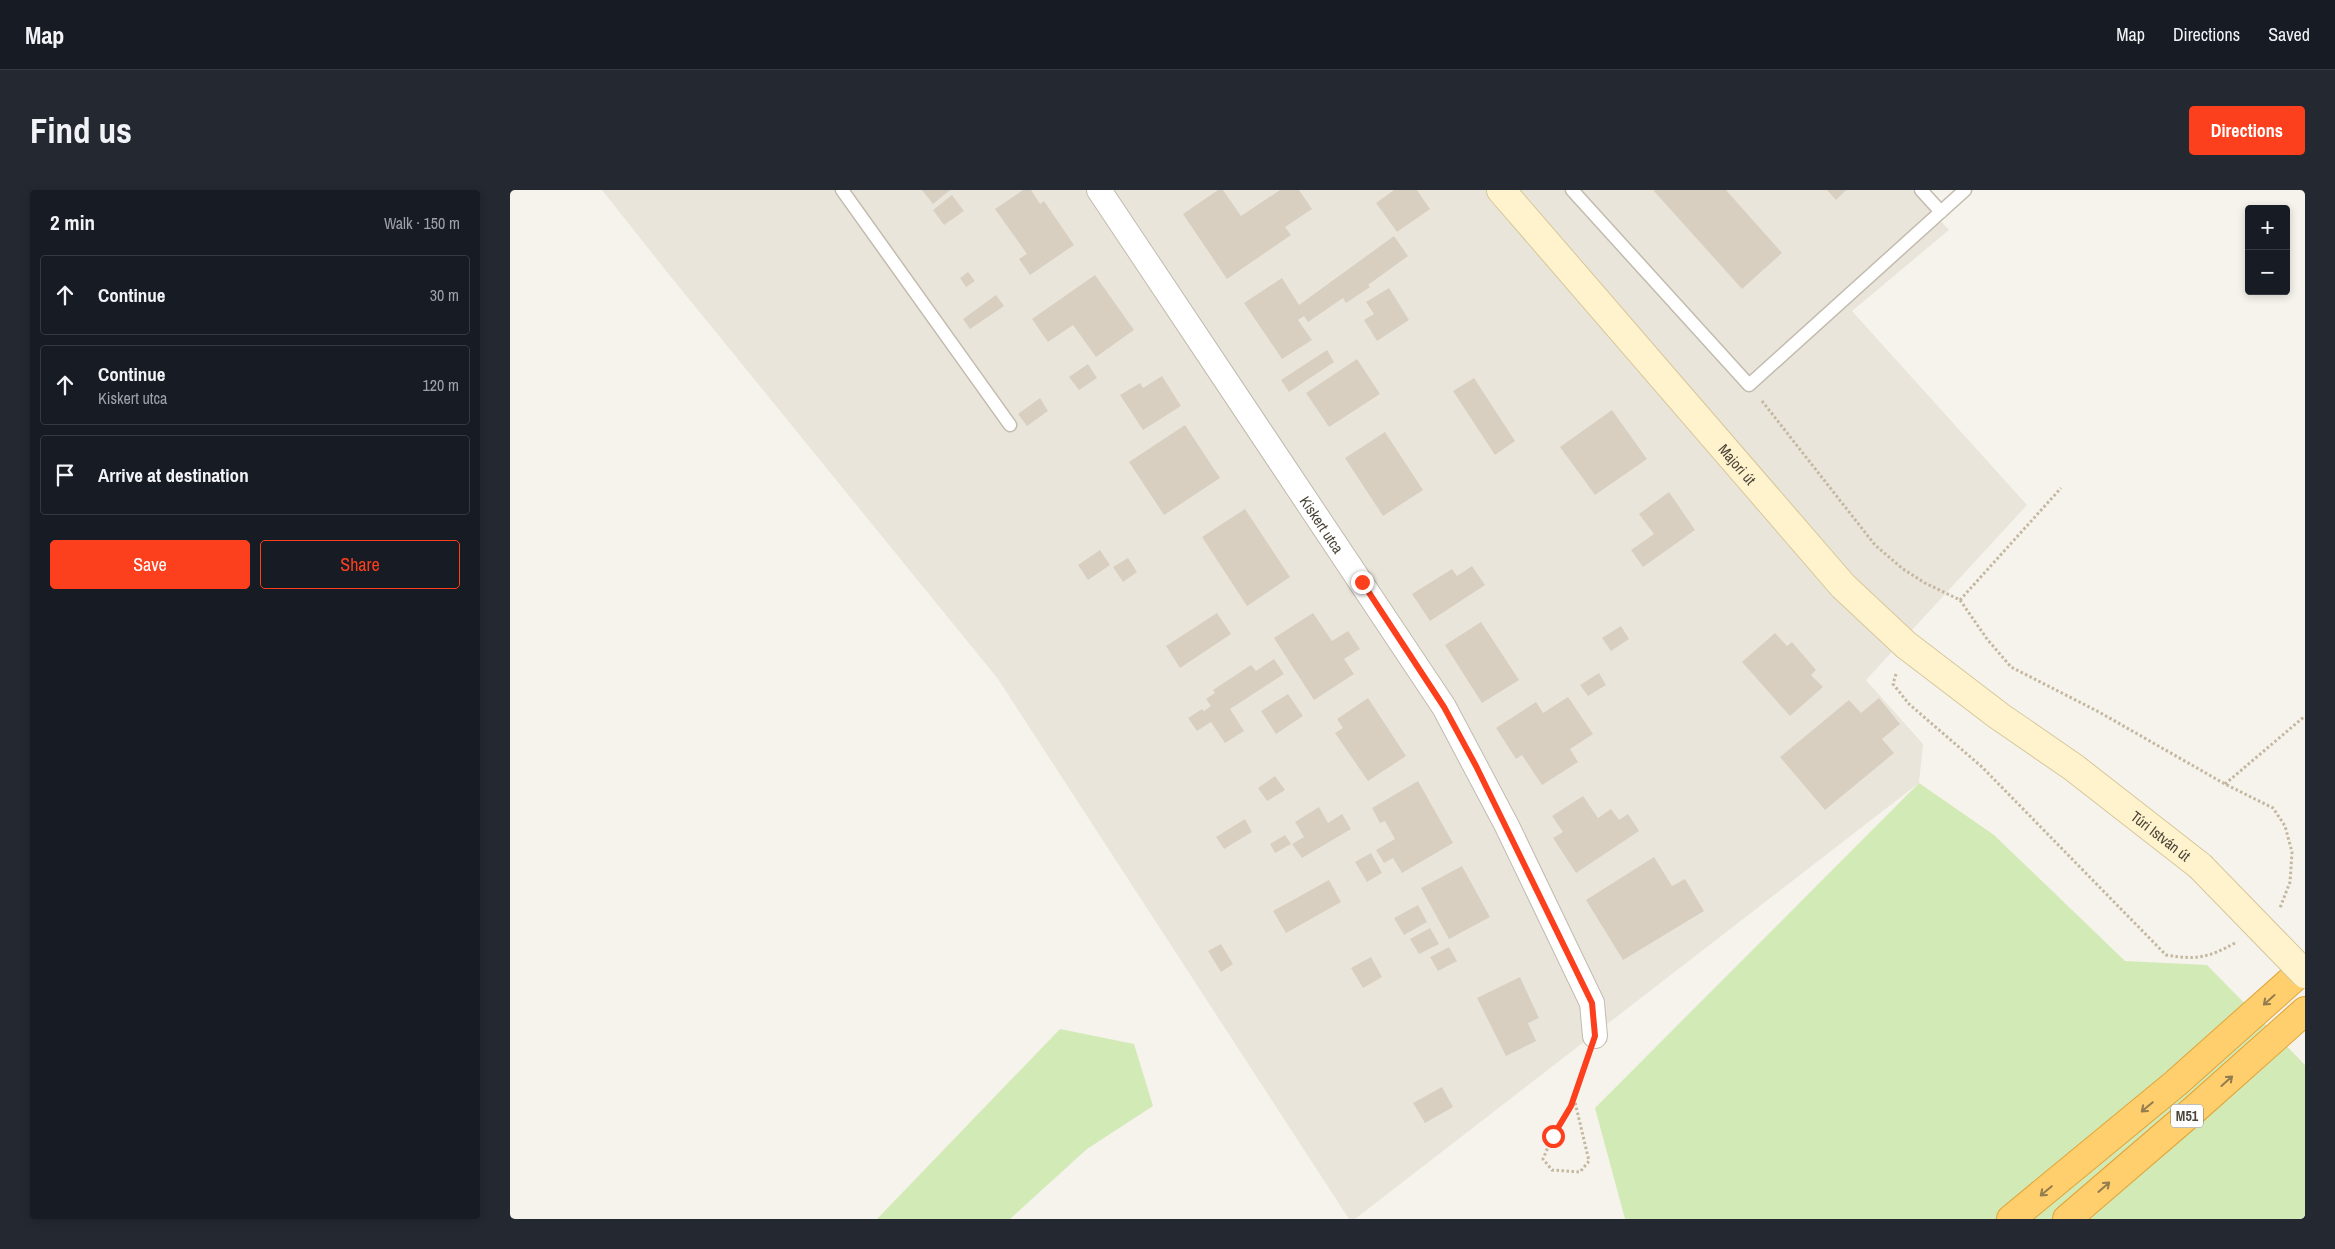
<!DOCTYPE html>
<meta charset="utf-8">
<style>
:root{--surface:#171b24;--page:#242831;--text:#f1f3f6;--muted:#9ea1a6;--line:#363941;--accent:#fc3f1d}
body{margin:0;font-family:"Archivo Narrow",sans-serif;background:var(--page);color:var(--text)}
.controls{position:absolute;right:15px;top:15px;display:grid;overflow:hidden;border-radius:5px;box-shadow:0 2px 8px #0003}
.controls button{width:45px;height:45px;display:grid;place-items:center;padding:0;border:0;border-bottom:1px solid var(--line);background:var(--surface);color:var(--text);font:25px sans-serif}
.stop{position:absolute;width:15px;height:15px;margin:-11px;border:4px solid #fc3f1d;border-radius:50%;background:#fff}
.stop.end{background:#fc3f1d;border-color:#fff;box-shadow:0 1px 5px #0008}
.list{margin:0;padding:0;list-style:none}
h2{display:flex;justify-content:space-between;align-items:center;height:65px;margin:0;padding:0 20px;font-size:21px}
h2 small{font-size:16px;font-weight:400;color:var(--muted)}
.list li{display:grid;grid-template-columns:32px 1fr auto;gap:15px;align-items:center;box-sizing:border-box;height:80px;margin:0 10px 10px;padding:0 10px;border:1px solid var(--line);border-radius:5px}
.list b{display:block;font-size:19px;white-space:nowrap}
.list p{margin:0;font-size:16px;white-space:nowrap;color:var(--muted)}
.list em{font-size:16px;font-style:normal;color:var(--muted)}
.actions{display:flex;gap:10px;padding:15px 20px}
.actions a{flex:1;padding:11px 0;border:1px solid var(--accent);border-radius:5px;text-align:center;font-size:18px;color:var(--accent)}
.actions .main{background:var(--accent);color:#fff}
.icon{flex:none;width:28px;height:28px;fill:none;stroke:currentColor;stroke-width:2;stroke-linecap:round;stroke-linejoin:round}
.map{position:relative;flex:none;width:1795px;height:1029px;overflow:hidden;border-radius:5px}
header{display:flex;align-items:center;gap:30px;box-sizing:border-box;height:70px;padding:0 25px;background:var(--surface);border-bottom:1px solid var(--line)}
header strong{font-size:24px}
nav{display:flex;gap:28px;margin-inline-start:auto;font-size:18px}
.intro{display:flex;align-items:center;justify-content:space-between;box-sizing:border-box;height:120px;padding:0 30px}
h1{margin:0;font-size:35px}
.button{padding:12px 22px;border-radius:5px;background:var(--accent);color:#fff;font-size:18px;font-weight:700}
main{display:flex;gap:30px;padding:0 30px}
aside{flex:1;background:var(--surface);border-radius:5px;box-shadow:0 2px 8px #0003}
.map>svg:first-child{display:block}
</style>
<header>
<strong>Map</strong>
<nav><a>Map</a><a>Directions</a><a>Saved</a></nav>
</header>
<div class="intro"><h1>Find us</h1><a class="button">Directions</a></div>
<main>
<aside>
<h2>2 min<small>Walk · 150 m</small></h2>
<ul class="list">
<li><svg class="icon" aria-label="ahead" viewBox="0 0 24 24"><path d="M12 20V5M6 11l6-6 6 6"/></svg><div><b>Continue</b></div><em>30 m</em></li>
<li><svg class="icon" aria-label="ahead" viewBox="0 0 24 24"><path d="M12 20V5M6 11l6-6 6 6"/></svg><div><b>Continue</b><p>Kiskert utca</p></div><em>120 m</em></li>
<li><svg class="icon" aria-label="arrive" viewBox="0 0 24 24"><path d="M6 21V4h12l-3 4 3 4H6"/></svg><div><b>Arrive at destination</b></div></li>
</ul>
<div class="actions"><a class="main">Save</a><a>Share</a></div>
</aside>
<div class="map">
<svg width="1795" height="1029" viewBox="0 0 1795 1029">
<rect width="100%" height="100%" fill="#f6f3ec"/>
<path fill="#eae5da" d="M92,0H1402L1439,40L1342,121L1517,315L1356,490L1413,554L1409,593L845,1029H839L488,489L161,87Z"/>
<path fill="#d2eab5" d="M1409,593L1484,645L1615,771L1697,775L1795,875V1029H1115L1085,918Z
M550,839L624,854L643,916L577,959L500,1029H367Z"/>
<path fill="#d8cfc1" d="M412,0H440L423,14Z
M513,0H521L530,14L534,11L564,55L520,85L509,69L517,64L485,19Z
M708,0H713L731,26L770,0H789L802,19L775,37L781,45L717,89L673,24Z
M884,0H907L920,19L887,42L866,13Z
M1143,0H1216L1272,63L1232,99Z
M1317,0H1336L1326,10Z
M442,5L454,21L434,35L423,20Z
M884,46L898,66L858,95L860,97L836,113L833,108L798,132L794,126L788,130L802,150L772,169L734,113L772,88L789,115Z
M458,82L465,91L456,97L450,88Z
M585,85L624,140L586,167L563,135L538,152L522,129Z
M879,98L899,130L867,151L854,130L864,124L856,112Z
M486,105L494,116L460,139L453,129Z
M817,160L824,172L779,202L771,190Z
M847,169L870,204L819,237L796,203Z
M578,174L587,188L569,200L559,187Z
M652,186L671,216L633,240L610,205L630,193L633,198Z
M964,188L1005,251L985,265L943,201Z
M530,208L538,221L517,236L508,224Z
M1102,220L1137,269L1085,305L1050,257Z
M675,235L710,288L654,325L619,272Z
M875,242L913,300L873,326L835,268Z
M1159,302L1185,340L1133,377L1121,360L1144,344L1129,324Z
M735,319L780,387L737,416L692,347Z
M590,360L600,375L578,390L568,375Z
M618,368L627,382L613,392L603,377Z
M962,376L975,395L920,431L902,404L942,379L947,386Z
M707,423L721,444L670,478L656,456Z
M803,423L822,451L838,441L850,459L834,469L844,484L804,510L764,448Z
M971,432L1009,490L972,513L935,455Z
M1111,436L1119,449L1101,461L1092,448Z
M1265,443L1277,456L1282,452L1306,480L1301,485L1313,497L1280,526L1232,472Z
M764,469L774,484L720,519L734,541L715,553L701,532L687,541L678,528L692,519L694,521L701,516L696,509L705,503L703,500L741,475L746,481Z
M1089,483L1096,495L1078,506L1070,495Z
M778,504L793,526L766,544L751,521Z
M1058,507L1083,544L1060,559L1068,572L1032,595L1012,565L1006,569L986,538L1026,512L1033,523Z
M858,508L896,566L858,591L825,543L833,538L827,529Z
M1369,508L1390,534L1372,549L1384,563L1315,620L1270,567L1339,510L1351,523Z
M765,586L775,600L757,611L748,598Z
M908,591L943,653L892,683L883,668L874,673L866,660L885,649L875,631L870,633L862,618Z
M1073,606L1088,628L1101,619L1109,630L1118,624L1129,641L1066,683L1043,648L1053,642L1042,626Z
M809,617L818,633L832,624L841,639L792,668L782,654L794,647L785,632Z
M735,629L742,642L714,659L706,647Z
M775,645L781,654L765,663L760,654Z
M861,663L872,683L857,692L845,672Z
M1144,667L1162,696L1175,689L1194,721L1113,770L1076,710Z
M952,676L980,727L939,749L911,698Z
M819,690L831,712L776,743L763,721Z
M908,715L917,732L894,745L884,728Z
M920,738L929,754L909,764L900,749Z
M711,754L723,774L711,782L698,761Z
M939,757L947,771L928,781L920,767Z
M861,767L872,787L853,798L841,778Z
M1010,787L1029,828L1018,833L1026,851L996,866L967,808Z
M932,897L943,917L915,933L903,913Z"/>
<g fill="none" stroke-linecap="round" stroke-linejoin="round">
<g stroke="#c2bbae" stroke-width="15">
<path id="lane" d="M332,0L500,235
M1062,0L1239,195L1455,0
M1411,0L1431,22"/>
</g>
<g stroke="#c2bbae" stroke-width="26">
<g id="street">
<path id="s1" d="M589,0L934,517L997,636L1082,813L1085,846"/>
</g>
</g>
<g stroke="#d6c79b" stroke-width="30">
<g id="secondary">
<path id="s2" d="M991,0L1333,396L1396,455L1489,526L1563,577L1690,676"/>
</g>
</g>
<g stroke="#e0a43c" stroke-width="30">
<path id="highway" d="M1501,1029L1666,893L1795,778
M1557,1029L1685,919L1795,821"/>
</g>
<path stroke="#c4b79f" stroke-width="3" stroke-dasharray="2.5 2.5" stroke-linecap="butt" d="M1252,211L1365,355L1393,379L1415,393L1450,410L1477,449L1501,477L1589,522L1715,594L1763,618L1775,636L1782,662L1780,692L1770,718
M1450,410L1551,298
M1386,484L1383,494L1399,514L1472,577L1656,765C1686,770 1698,768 1725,753
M1715,594L1795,526
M1064,908L1079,971L1070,982L1042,980L1033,969L1043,945L1061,916L1077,870"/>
<use href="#lane" stroke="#fff" stroke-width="12"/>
<use href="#street" stroke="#fff" stroke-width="24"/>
<use href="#secondary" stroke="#fff3cd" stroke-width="28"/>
<use href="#highway" stroke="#ffcf6e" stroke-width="28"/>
<g stroke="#d6c79b" stroke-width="30" stroke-linecap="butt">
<path id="secondary-bridge" d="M1690,676L1795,784"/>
</g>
<use href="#secondary-bridge" stroke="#fff3cd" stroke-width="28"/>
</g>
<defs><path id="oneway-shaft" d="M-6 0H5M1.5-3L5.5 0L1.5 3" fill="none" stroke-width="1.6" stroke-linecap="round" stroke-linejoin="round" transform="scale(1.25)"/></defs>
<g stroke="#937c4e">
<use href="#oneway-shaft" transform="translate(1759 810) rotate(138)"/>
<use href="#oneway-shaft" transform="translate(1717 891) rotate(-42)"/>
<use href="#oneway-shaft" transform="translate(1637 917) rotate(140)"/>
<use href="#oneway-shaft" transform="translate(1594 997) rotate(-41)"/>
<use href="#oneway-shaft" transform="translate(1536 1001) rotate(140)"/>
</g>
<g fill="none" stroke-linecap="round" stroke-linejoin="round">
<path stroke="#fc3f1d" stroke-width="6" d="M852,392L934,517L966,576L1082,813L1085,846L1061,916L1043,946"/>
</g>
<g text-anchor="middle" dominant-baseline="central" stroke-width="4" stroke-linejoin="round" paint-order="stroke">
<rect fill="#fff" stroke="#817c74" stroke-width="1" x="1661" y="914.5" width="32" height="23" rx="4"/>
<g font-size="14" font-weight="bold" fill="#4b4439">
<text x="1677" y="926">M51</text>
</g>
<g font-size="15" fill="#4b4439" stroke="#fff">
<text stroke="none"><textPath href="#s2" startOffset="362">Majori út</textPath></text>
<text stroke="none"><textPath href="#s1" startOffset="402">Kiskert utca</textPath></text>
<text stroke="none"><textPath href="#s2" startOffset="928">Túri István út</textPath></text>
</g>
</g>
</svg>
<div class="controls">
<button>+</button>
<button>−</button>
</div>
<div class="stop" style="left:1043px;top:946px"></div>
<div class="stop end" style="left:852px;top:392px"></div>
</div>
</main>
